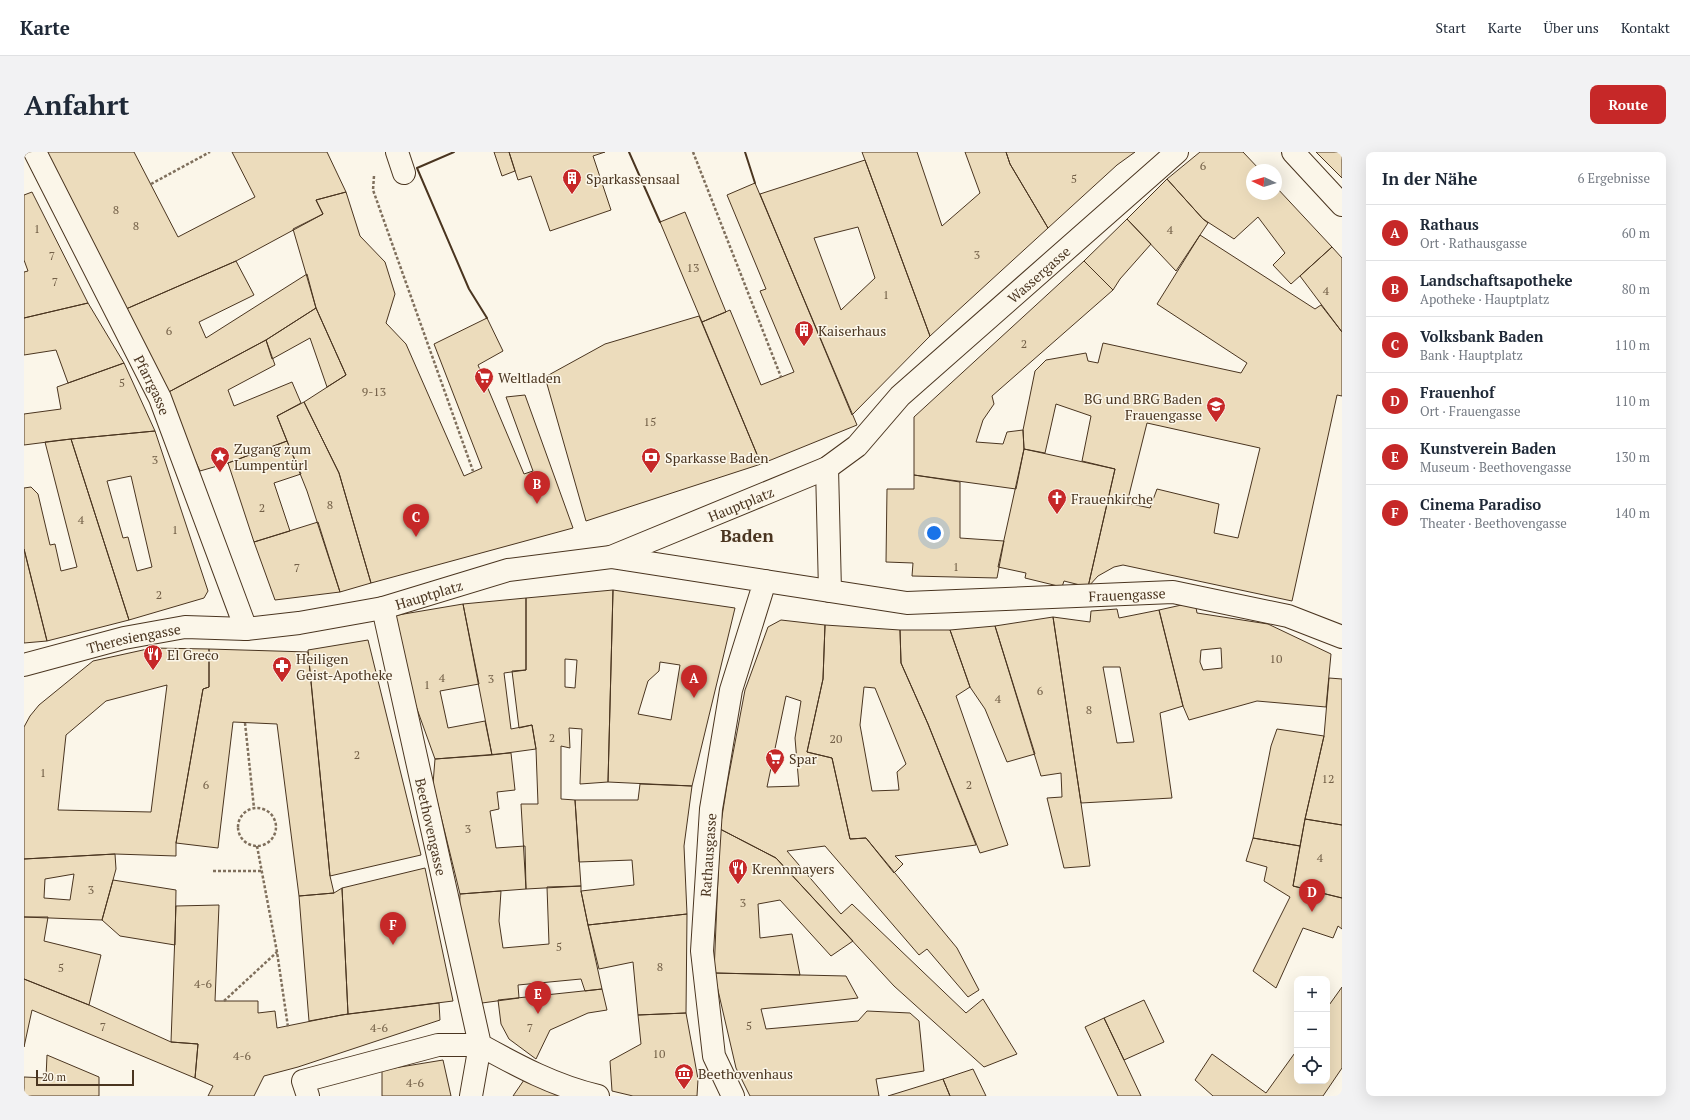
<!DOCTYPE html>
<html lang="de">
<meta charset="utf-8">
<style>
:root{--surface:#fff;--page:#f2f2f3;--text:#1f2937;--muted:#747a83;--line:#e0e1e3;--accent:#c62828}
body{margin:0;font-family:"PT Serif",serif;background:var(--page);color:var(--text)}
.controls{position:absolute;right:12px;bottom:12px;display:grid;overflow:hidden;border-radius:8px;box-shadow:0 4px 16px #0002}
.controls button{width:36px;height:36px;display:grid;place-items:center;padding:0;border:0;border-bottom:1px solid var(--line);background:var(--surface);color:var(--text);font:20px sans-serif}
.compass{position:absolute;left:1222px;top:12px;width:36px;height:36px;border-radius:50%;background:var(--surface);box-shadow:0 4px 16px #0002;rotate:274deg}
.scale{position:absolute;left:12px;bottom:10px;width:98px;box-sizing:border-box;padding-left:4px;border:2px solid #4a3520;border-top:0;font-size:11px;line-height:14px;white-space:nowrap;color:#4a3520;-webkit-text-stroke:3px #fbf6e9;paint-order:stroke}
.you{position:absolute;left:910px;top:381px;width:14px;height:14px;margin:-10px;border:3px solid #fff;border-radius:50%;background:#1a73e8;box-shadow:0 0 0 6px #1a73e833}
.badge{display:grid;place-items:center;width:26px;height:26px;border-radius:50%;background:var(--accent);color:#fff;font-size:13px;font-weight:700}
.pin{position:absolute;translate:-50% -33px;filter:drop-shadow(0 1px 2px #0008)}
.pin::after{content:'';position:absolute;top:21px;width:14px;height:12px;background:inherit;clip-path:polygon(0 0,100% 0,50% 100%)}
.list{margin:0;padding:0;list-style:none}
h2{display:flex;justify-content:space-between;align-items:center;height:52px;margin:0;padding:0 16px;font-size:17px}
h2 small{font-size:13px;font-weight:400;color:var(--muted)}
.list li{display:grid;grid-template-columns:26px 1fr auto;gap:12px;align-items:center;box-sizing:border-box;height:56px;padding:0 16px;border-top:1px solid var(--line)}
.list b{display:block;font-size:15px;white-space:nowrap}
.list p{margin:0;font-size:13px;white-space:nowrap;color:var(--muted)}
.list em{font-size:13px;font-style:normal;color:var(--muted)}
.icon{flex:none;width:22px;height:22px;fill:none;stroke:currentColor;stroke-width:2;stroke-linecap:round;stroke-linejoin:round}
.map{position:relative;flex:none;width:1318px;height:944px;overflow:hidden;border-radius:8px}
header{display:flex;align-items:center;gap:24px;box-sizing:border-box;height:56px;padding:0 20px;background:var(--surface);border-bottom:1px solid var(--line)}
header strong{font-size:19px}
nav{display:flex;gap:22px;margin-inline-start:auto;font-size:14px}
.intro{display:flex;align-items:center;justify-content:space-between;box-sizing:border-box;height:96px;padding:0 24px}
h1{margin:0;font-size:28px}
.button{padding:10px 18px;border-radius:8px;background:var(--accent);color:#fff;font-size:14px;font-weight:700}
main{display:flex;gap:24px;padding:0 24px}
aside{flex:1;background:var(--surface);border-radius:8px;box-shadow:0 4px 16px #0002}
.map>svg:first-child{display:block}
</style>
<header>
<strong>Karte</strong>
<nav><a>Start</a><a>Karte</a><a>Über uns</a><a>Kontakt</a></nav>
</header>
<div class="intro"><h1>Anfahrt</h1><a class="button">Route</a></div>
<main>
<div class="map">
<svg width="1318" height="944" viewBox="0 0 1318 944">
<rect width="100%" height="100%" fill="#fbf6e9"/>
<path fill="#ecdcbc" stroke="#4a3520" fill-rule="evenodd" d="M23,0H110L154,85L231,45L208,0H303L322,40L292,48L299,62L212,109L102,157Z
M470,0H485L491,19L478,24Z
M485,0H581L569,4L587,58L526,79L507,24L494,28Z
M838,0H893L918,74L956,41L941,0H982L986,12L1024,76L906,184Z
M982,0H1111L1093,13L1024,76L986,12Z
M1176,0H1219L1236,18H1228V42H1252V35L1308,95L1267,132L1249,113L1261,101L1234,65L1210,87L1179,67L1143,27Z
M1292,0H1318V26Z
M841,8L906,184L828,263L736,42ZM834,75L851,126L817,158L790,86Z
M1143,27L1179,67L1184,71L1152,119L1103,67Z
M731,31L833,273L737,312L678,170L706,158L737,233L770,220L736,139L742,137L703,43Z
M8,40L64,151L0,166V120L4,119L0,108V43Z
M322,40L336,84L361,110L371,142L362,171L382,192L440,324L458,316L410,192L463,166L479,199L454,213L500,322L509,319L482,245L501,243L549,376L347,431L315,321L280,250L322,223L292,156L269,77L299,62L292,48Z
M661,60L702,160L678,170L636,70Z
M1103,67L1127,92L1096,127L1089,138L1060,109Z
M1176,83L1291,157L1297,153L1318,180V244L1313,243L1268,449L1099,413L1090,415L1074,424L1064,435L1091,317L1058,309L1067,264L1032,252L1021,301L1000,297L999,278L1011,219L1022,208L1062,201L1064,209L1074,211L1079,191L1217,221L1223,211L1133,152ZM1123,271L1236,296L1214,386L1190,381L1195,352L1133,337L1126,356L1103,351Z
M1308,95L1318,106V180L1276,124Z
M212,109L230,143L175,170L182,186L283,122L292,156L242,188L141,242L102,157Z
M1060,109L1089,138L968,244L970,252L959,268L952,290L979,292L983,280L999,278L1000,297L992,337L890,323V265Z
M64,151L100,211L44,231L32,198L0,203V166Z
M292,156L322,223L303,235L286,186L248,207L242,188Z
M675,164L737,312L562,369L521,225L581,192Z
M242,188L251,213L204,238L210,254L268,230L277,251L253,264L263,289L204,311L176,319L141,242Z
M100,211L131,279L47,287L0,293V262L37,257L33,235Z
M280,250L315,321L347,431L316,440L283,339L253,264Z
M131,279L184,439L180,446L105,468L47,287ZM107,324L128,415L113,419L104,385L99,386L83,329Z
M47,287L105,468L23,489L0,397V336L7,335L14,342L26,393L31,392L37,419L53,415L21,290Z
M263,289L277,322L250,331L266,379L230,390L204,311Z
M1000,297L1091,317L1064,435L1040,429L1038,435L1001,426L1002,421L974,415Z
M890,323L936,330V386L980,389L973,426L888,424L889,411L862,410L863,337H890Z
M294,370L316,440L251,448L230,390Z
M0,397L23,489L0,491Z
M589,438L584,630L556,632L558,577L545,576L546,596L537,594V647L551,648L557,734L502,737L497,652H514L512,597L508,573L495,576L488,519L502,518V446ZM541,507L553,508L551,536L541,535Z
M589,438L711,456L668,634L584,630ZM636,510L656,513L647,568L614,562L624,529L635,519Z
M502,446V518L480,521L487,577L508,573L512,597L468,603L439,452Z
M1171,450L1173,461L1244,472L1307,502L1302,555L1233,549L1165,568L1159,554L1135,458ZM1197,496L1198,516L1179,518L1176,510L1177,498Z
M439,452L455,532L416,539L424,576L461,569L468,603L411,607L379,518L368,464Z
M1093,457L1095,466L1135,458L1159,554L1136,561L1148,646L1057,651L1029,465L1066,470L1067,459ZM1079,515H1096L1110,590L1093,591Z
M1029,465L1057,651L1066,714L1040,716L1023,646L1038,645L1037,621L1017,624L971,474Z
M757,468L801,473L799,527L783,600L808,606L826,687L842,686L933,796L955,838L944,845L903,797L895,803L801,694L763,699L817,762L828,752L942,861L959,847L993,902L960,915L870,834L752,706L696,677L703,633L721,538L744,475ZM762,544L777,549L771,586L775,634L743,635Z
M801,473L876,478L877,511L904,572L952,693L871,704L879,712L870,721L842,686L826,687L808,606L783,600L799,527ZM840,535L851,536L882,612L873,620L875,638L848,639L836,573Z
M971,474L1011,602L983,610L961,557L946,535L926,478Z
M876,478H926L946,535L932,544L984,693L956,701L904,572L877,511Z
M344,488L397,703L306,724L284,498Z
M128,496L185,497V535L179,537L152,691V704L91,702L0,707V575L6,564L15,553L69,509ZM143,533L127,660L34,658L42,583L82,549Z
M185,497L284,500L306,724L310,741L275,744L253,572L209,570L194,696L152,691L179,537L185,535Z
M1305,526L1318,527V673L1281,667L1300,584Z
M1253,577L1300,584L1281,667L1276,694L1229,686L1247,594Z
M487,601L491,638L473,640L475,657L466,659L472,696L501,694L502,737L436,742L409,632L411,607Z
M616,632L668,634L660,694L663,762L564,773L557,739L610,733L608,708L555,710L551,648H614Z
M1281,667L1318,673V746L1269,734Z
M696,677L752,706L829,789L807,804L756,748L734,752L736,786L768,782L776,823L690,821Z
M1229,686L1276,694L1269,734L1318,746V777L1314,774L1309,786L1279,776L1252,836L1229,819L1266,745L1240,729L1243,715L1222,709Z
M91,702L92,717L78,768L0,765V707ZM50,722L46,748L20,746L21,727Z
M401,716L429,849L324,862L318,736Z
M89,728L152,738L151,793L96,784L78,768Z
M557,734V739L564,773L578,837L561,839L557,827L494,833L495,846L458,851L445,828L435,769L436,742L477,739L475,769L479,796L525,792L523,735Z
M318,736L324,862L285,869L275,744L310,741Z
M195,753L191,849H234V861L251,859L253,876L317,863L415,851L416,868L274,915L240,924L230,944H184L189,934L171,926L174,892L147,890L152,754Z
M663,762L662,861L614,863L609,810L575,817L564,773Z
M0,765H24L20,789L77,803L65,853L0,827Z
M690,821L822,824L834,846L737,857L742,877L834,869L843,859L886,861L895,869L900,919L852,927L855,944H726L712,916Z
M0,827L65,853L147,890L174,892L171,926L8,858L0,895Z
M1318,835V916L1299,944H1189L1171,928L1188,902L1242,941L1273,898V929H1303V856Z
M578,837L583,858L564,861L526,878L512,907L485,887L477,872L474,848Z
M1120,848L1140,890L1100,908L1080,866Z
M662,861L674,927L673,944H609L588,939L586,909L617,892L614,863Z
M1080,866L1100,908L1117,944H1094L1061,875Z
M23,903L75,925V944H0V925L22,926Z
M419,908L427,944H358V918Z
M949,917L962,944H926L919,927Z
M919,927L926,944H864Z
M500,928L540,944H489Z"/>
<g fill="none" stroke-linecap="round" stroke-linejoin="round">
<g stroke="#4a3520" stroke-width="24">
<g id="minor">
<path id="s1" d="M11,0L136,246L222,477"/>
<path d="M373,0L380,21"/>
<path d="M1269,0L1318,53"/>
<path d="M803,316L806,439"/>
<path d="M587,405L741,429L707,538L687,657L678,799L690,904L709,944"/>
<path id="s2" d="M741,429L883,451L1149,440L1264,464L1318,485"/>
<path id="s3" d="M359,456L456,893C494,914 531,934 574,944"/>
<path id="s4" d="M0,513L100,486L161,475L222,477L275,471L359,456L484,418L587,405L803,316L833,294L876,244L1153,0"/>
<path d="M284,944L279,929L414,893H456L447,944"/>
</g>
</g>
<path stroke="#7f6f5c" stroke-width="2.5" stroke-dasharray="3 2" stroke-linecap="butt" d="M669,0L757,225
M350,24L349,38L449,319
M127,32L186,0
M221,571L230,656
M214 675a19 19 0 1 1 38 0a19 19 0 1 1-38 0Z
M233,694L253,800L264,875
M189,719H239
M200,849L253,800"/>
<use href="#minor" stroke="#fbf6e9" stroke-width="22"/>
<path stroke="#4a3520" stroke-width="2" d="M430,0L393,16L445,137L463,166
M605,0L636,70
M721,0L731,31"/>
</g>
<defs>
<g id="building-pin" transform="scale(1)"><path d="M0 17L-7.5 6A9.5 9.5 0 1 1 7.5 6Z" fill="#c62828" stroke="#fbf6e9"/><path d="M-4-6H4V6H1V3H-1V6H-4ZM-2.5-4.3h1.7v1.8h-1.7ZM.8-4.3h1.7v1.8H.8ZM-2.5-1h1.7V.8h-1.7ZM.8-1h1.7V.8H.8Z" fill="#fff"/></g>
<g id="supermarket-pin" transform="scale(1)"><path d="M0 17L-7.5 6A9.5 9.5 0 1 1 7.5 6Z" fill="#c62828" stroke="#fbf6e9"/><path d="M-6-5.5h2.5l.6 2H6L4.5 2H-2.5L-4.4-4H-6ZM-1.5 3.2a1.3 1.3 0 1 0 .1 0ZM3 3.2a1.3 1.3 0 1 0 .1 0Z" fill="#fff"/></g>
<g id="school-pin" transform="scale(1)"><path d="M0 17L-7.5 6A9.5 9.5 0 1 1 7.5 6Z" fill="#c62828" stroke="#fbf6e9"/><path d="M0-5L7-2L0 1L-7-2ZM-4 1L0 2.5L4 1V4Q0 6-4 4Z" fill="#fff"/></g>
<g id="sight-pin" transform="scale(1)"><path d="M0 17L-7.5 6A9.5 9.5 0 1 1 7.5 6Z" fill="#c62828" stroke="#fbf6e9"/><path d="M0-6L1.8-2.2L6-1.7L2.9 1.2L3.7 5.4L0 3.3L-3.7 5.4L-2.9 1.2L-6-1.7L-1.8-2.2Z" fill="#fff"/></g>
<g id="bank-pin" transform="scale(1)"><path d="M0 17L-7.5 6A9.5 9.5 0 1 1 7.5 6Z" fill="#c62828" stroke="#fbf6e9"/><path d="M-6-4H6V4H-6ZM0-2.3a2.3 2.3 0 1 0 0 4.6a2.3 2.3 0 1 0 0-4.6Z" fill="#fff"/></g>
<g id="church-pin" transform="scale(1)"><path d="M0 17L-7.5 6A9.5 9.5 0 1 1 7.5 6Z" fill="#c62828" stroke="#fbf6e9"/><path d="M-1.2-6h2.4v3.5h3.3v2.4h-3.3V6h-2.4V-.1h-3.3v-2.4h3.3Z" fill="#fff"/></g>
<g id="restaurant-pin" transform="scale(1)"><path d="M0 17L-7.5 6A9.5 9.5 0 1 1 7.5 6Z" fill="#c62828" stroke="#fbf6e9"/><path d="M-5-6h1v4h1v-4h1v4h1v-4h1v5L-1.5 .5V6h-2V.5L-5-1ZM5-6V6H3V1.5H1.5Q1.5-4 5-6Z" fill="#fff"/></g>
<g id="pharmacy-pin" transform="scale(1)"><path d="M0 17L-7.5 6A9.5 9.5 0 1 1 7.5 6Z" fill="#c62828" stroke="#fbf6e9"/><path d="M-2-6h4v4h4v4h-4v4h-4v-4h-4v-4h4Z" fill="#fff"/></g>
<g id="museum-pin" transform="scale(1)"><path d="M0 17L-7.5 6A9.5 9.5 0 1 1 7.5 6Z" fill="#c62828" stroke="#fbf6e9"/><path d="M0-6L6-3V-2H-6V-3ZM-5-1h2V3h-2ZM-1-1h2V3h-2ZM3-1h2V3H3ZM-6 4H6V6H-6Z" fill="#fff"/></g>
</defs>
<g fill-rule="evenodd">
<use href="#building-pin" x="548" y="26"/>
<use href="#building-pin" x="780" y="178"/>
<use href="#supermarket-pin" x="460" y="225"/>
<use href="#school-pin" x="1192" y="254"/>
<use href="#sight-pin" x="196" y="304"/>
<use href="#bank-pin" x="627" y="305"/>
<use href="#church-pin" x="1033" y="346"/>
<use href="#restaurant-pin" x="129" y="502"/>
<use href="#pharmacy-pin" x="258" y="514"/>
<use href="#supermarket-pin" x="751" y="606"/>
<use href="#restaurant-pin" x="714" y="716"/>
<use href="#museum-pin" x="660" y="921"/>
</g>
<g text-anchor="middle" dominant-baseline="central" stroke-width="3" stroke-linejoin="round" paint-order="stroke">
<g font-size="12" fill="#725f47">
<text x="1179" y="13">6</text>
<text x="1050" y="26">5</text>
<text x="92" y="57">8</text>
<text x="112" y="73">8</text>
<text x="13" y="76">1</text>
<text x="1146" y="77">4</text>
<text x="953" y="102">3</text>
<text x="28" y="103">7</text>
<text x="669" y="115">13</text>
<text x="31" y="129">7</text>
<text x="1302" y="138">4</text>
<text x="862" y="142">1</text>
<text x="145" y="178">6</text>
<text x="1000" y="191">2</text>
<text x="98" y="230">5</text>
<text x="350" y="239">9-13</text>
<text x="626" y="269">15</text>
<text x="131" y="307">3</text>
<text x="306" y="352">8</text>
<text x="238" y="355">2</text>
<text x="57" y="367">4</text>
<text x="151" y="377">1</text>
<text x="932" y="414">1</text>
<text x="273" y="415">7</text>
<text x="135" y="442">2</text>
<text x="1252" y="506">10</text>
<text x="418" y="525">4</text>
<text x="467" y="526">3</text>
<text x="403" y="532">1</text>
<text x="1016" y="538">6</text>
<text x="974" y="546">4</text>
<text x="1065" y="557">8</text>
<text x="528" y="585">2</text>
<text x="812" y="586">20</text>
<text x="333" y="602">2</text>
<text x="19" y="620">1</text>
<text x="1304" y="626">12</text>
<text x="182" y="632">6</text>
<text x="945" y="632">2</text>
<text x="444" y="676">3</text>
<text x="1296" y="705">4</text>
<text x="67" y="737">3</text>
<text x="719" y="750">3</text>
<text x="535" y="794">5</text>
<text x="636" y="814">8</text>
<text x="37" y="815">5</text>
<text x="179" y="831">4-6</text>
<text x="725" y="873">5</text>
<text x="79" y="874">7</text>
<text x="355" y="875">4-6</text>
<text x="506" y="875">7</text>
<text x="635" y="901">10</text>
<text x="218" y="903">4-6</text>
<text x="391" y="930">4-6</text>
</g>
<g font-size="14" fill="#4a3520" stroke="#fbf6e9" text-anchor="start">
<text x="562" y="26">Sparkassensaal</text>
<text x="794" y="178">Kaiserhaus</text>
<text x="474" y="225">Weltladen</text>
<text x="1178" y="246" text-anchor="end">BG und BRG Baden<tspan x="1178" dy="16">Frauengasse</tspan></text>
<text x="210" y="296">Zugang zum<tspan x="210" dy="16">Lumpentürl</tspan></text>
<text x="641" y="305">Sparkasse Baden</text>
<text x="1047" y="346">Frauenkirche</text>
<text x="143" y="502">El Greco</text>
<text x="272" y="506">Heiligen<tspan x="272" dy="16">Geist-Apotheke</tspan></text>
<text x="765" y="606">Spar</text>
<text x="728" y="716">Krennmayers</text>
<text x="674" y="921">Beethovenhaus</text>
</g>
<g font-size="14" fill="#4a3520" stroke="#fbf6e9">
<text stroke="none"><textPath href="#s4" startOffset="1121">Wassergasse</textPath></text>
<text stroke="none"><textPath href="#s1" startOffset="261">Pfarrgasse</textPath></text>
<text stroke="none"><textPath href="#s4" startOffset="740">Hauptplatz</textPath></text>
<text stroke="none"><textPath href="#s4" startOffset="413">Hauptplatz</textPath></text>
<text stroke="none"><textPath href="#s2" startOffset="364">Frauengasse</textPath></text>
<text stroke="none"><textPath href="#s4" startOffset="113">Theresiengasse</textPath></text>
<text stroke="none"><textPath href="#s3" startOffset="224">Beethovengasse</textPath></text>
<text transform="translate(684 703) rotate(-86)">Rathausgasse</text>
</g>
<g font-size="18" font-weight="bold" fill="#4a3520" stroke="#fbf6e9">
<text x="723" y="383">Baden</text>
</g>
</g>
</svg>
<div class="controls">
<button>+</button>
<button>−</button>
<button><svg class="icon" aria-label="locate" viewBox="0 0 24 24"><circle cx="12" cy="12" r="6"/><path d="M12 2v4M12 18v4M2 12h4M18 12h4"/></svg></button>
</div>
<svg class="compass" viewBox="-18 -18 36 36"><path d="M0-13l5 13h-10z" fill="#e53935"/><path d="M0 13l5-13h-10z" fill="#747a83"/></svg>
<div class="scale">20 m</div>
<div class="you"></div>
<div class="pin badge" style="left:670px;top:546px">A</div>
<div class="pin badge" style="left:513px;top:352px">B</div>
<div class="pin badge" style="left:392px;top:385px">C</div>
<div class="pin badge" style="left:1288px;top:760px">D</div>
<div class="pin badge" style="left:514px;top:862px">E</div>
<div class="pin badge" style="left:369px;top:793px">F</div>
</div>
<aside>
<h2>In der Nähe<small>6 Ergebnisse</small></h2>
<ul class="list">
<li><span class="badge">A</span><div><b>Rathaus</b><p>Ort · Rathausgasse</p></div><em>60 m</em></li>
<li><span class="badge">B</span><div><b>Landschaftsapotheke</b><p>Apotheke · Hauptplatz</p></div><em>80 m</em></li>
<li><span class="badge">C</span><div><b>Volksbank Baden</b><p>Bank · Hauptplatz</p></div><em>110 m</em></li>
<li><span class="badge">D</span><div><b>Frauenhof</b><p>Ort · Frauengasse</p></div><em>110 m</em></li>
<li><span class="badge">E</span><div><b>Kunstverein Baden</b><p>Museum · Beethovengasse</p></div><em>130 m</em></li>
<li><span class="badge">F</span><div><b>Cinema Paradiso</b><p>Theater · Beethovengasse</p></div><em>140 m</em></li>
</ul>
</aside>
</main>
